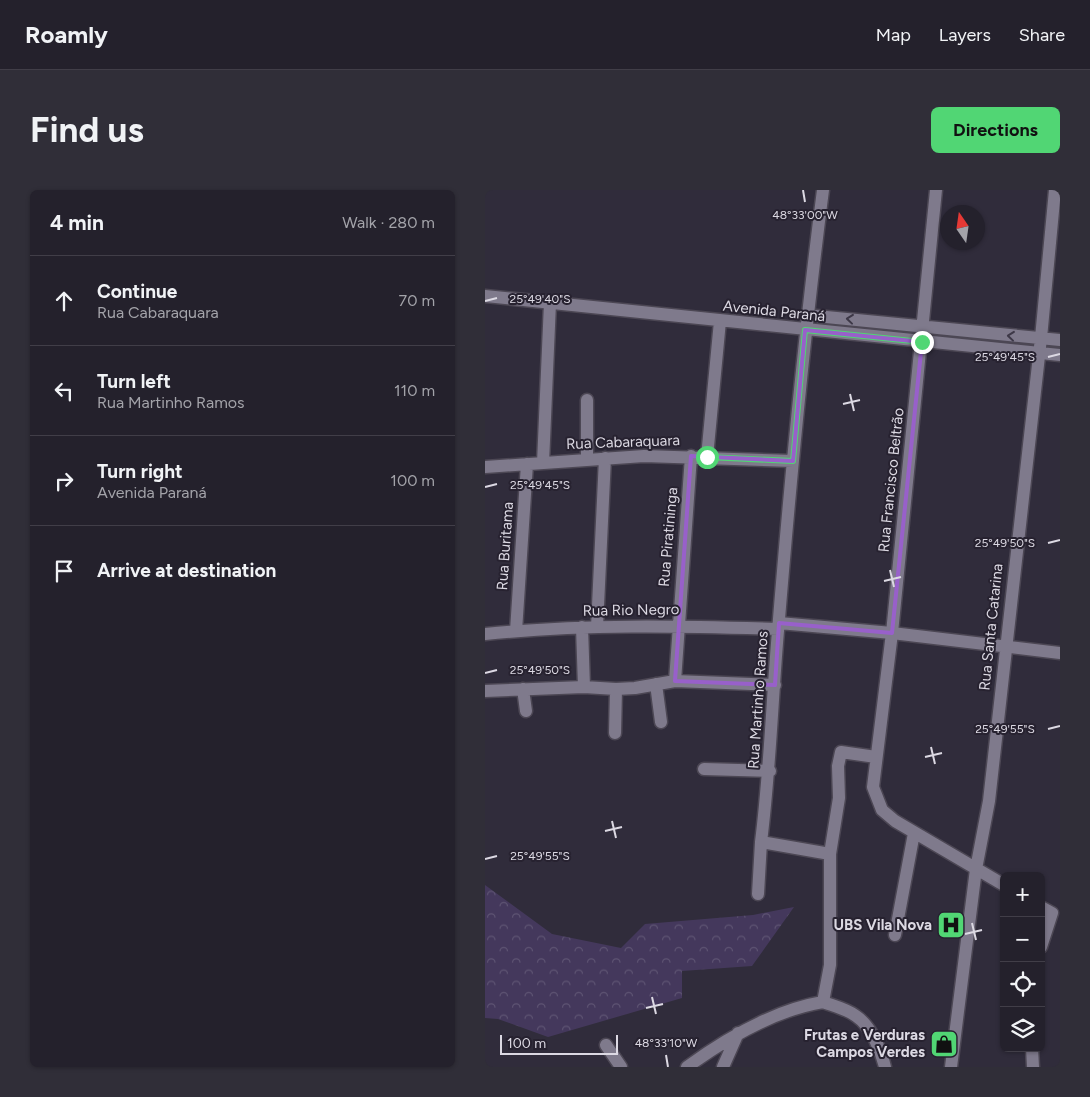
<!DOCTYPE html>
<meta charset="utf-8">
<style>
:root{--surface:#24212c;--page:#302e38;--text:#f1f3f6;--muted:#a3a3a9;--line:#413e48;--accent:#51d674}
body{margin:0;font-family:Figtree,sans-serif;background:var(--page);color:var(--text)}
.controls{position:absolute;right:15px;bottom:15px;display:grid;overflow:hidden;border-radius:8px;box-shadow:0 1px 4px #0004}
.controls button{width:45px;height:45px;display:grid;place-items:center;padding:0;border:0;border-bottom:1px solid var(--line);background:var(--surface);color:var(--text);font:25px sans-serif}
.compass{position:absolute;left:455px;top:15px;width:45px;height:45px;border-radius:50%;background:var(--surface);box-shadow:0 1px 4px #0004;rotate:347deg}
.scale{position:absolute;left:15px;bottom:12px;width:118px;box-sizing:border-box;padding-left:5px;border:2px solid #dcd9e3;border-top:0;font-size:14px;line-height:18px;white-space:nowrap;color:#dcd9e3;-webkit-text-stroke:4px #272230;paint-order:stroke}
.stop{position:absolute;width:15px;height:15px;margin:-11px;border:4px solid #51d674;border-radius:50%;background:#fff}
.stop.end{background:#51d674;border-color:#fff;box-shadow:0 1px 5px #0008}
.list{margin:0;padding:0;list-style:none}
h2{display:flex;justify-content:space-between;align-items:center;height:65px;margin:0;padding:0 20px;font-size:21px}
h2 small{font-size:16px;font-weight:400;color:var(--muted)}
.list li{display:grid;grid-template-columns:32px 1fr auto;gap:15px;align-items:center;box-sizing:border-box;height:90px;padding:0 20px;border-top:1px solid var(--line)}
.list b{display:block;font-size:19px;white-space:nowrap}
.list p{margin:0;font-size:16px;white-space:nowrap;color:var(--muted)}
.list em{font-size:16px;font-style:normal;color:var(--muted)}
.icon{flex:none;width:28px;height:28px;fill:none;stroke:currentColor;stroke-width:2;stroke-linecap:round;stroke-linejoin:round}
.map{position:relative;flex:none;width:575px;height:877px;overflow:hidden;border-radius:8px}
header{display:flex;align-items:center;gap:30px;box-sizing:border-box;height:70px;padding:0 25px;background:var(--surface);border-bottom:1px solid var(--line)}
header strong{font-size:24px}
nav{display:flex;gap:28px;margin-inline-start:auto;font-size:18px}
.intro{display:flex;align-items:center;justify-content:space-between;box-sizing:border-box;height:120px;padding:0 30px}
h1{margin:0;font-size:35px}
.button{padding:12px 22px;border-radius:8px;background:var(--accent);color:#111;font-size:18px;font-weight:700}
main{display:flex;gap:30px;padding:0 30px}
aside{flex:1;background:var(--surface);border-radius:8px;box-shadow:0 1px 4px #0004}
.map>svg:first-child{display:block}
</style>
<header>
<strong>Roamly</strong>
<nav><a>Map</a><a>Layers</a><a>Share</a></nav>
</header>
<div class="intro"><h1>Find us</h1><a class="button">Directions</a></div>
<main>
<aside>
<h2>4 min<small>Walk · 280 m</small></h2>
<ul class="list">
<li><svg class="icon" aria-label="ahead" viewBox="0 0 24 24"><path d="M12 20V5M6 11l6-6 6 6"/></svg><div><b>Continue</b><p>Rua Cabaraquara</p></div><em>70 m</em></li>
<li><svg class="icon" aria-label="left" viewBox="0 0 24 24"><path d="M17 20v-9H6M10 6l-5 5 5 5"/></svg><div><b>Turn left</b><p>Rua Martinho Ramos</p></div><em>110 m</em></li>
<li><svg class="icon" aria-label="right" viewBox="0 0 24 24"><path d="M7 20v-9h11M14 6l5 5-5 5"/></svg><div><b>Turn right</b><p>Avenida Paraná</p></div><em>100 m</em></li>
<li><svg class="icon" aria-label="arrive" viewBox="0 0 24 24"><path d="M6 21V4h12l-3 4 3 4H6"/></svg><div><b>Arrive at destination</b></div></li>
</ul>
</aside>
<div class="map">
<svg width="575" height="877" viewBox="0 0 575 877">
<defs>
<pattern id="forest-crowns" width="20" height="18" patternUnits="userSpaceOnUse" patternTransform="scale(1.25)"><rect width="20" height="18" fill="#44385c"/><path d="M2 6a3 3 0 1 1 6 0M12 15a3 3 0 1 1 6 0" fill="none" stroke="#5e5473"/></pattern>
</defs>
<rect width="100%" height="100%" fill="#302c3b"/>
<path fill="url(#forest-crowns)" d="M0,695L67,744L136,758L160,734L268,725L309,717L267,776L197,781V808L63,847L13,829L0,828Z"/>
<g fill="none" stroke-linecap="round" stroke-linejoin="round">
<g stroke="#4c4754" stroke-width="15">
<path id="minor" d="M451,0L407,443L388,597L397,620L410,631L519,695
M0,106L575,165
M321,125L575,150
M222,267L235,131
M102,269V210
M58,273L65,113
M0,277L159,266L308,271
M294,433L407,443L575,463
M97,437L99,497
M112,437L120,268
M31,441L42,274
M0,444C98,434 195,436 293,439
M190,491L206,266
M171,494L176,532
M38,499L41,521
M0,501L99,497L131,499L150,498L190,491L290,495
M130,543L131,499
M219,579L285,581
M345,664L354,608L353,576L356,562L391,567
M273,704L276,652
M556,717L567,723L556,757
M410,745L429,643
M338,812C349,816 362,819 371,826C386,836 396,860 400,877
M121,855L136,877
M547,858L548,877
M202,877C242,848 289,820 338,812L345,775V664L276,652C285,581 287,511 293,441C305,293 319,146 338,0
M238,877L253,843
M466,877L491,679L504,611L556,148L570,0"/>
</g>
<use href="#minor" stroke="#7f7a8c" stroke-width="12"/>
</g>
<defs><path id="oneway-chevron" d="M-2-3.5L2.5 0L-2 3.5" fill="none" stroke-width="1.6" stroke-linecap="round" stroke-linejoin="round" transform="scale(1.25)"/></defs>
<g stroke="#3d3847">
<use href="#oneway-chevron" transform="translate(365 129) rotate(-174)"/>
<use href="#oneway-chevron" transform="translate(526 146) rotate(-174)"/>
</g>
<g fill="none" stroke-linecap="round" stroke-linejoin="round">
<path stroke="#51d674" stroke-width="6" d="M222,267L308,271L320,140L437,152"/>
</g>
<path fill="none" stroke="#9860ca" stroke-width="4" stroke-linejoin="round" d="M320,140L437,152L407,443L294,433L290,495L190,491L206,266L308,271Z"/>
<path fill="none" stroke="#dcd9e3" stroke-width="2" d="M318,0L320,12M0,111L12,108M563,167L575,164M365,204L369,221M358,214L375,210M0,297L12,294M563,353L575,350M405,380L409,397M399,391L416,387M0,483L12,480M563,539L575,536M446,557L450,574M440,567L457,563M127,631L131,648M120,641L137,637M0,669L12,666M487,733L491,750M480,744L497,740M167,807L171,824M161,818L178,814M181,865L183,877"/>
<defs>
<g id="hospital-square" transform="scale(1.4375)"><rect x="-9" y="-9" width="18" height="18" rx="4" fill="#51d674" stroke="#272230"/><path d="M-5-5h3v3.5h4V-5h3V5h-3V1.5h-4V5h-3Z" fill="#111"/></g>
<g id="shop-square" transform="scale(1.4375)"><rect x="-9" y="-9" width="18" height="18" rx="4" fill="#51d674" stroke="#272230"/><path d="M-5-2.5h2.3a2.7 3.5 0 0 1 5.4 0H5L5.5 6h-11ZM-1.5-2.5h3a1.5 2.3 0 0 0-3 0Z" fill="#111"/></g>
</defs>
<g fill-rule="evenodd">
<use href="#hospital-square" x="466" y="735"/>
<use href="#shop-square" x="459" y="854"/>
</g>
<g text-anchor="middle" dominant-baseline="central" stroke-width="4" stroke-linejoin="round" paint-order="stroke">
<g font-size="15" fill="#dcd9e3" stroke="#272230">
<text transform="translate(289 121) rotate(6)">Avenida Paraná</text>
<text transform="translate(138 252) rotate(-2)">Rua Cabaraquara</text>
<text transform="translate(406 290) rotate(-84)">Rua Francisco Beltrão</text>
<text transform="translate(183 347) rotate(-85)">Rua Piratininga</text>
<text transform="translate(20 356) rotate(-86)">Rua Buritama</text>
<text transform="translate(146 420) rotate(-1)">Rua Rio Negro</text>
<text transform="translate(506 437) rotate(-84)">Rua Santa Catarina</text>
<text transform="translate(273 510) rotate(-86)">Rua Martinho Ramos</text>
</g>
<g font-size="15" font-weight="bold" fill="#dcd9e3" stroke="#272230" text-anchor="end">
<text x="447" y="735">UBS Vila Nova</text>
<text x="440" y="845">Frutas e Verduras<tspan x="440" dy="17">Campos Verdes</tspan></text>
</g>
</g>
<g font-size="12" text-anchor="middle" fill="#dcd9e3" stroke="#272230" stroke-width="4" stroke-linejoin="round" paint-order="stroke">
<text x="320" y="29">48°33'00"W</text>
<text x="55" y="113">25°49'40"S</text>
<text x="520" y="171">25°49'45"S</text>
<text x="55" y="299">25°49'45"S</text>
<text x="520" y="357">25°49'50"S</text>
<text x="55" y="484">25°49'50"S</text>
<text x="520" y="543">25°49'55"S</text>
<text x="55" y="670">25°49'55"S</text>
<text x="181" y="857">48°33'10"W</text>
</g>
</svg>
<div class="controls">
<button>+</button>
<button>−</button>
<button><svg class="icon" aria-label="locate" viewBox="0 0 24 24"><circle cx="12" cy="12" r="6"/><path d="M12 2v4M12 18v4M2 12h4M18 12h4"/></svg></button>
<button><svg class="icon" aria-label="layers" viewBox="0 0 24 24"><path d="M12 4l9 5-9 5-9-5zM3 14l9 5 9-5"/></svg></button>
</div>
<svg class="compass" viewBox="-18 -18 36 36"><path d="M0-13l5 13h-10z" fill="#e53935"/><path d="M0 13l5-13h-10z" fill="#a3a3a9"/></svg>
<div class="scale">100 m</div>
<div class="stop" style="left:222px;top:267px"></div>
<div class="stop end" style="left:437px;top:152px"></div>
</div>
</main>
